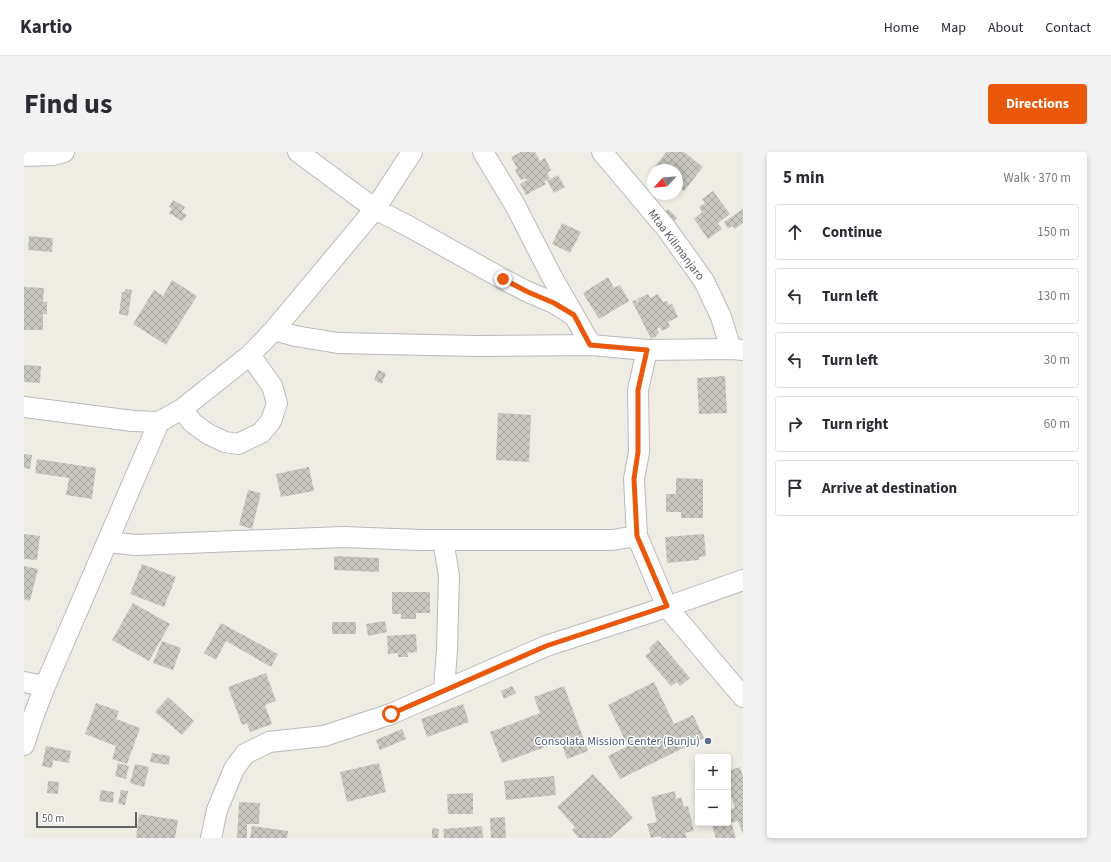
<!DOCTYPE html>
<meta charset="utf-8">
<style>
:root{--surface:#fff;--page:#f2f2f3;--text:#2b2b33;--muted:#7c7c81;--line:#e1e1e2;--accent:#ea580c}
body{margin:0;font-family:"Source Sans 3",sans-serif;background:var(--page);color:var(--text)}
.controls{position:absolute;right:12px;bottom:12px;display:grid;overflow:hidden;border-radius:4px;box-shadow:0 2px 6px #0003}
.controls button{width:36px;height:36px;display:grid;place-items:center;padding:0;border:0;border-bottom:1px solid var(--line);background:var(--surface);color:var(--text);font:20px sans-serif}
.compass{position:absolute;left:623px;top:12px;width:36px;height:36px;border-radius:50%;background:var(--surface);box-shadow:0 2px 6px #0003;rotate:244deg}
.scale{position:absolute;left:12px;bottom:10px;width:101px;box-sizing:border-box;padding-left:4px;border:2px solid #5c6165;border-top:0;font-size:11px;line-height:14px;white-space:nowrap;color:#5c6165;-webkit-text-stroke:3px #fff;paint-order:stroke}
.stop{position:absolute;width:12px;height:12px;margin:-9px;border:3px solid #ea580c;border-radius:50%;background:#fff}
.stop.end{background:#ea580c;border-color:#fff;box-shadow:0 1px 4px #0008}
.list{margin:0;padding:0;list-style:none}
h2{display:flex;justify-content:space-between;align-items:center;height:52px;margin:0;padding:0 16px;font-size:17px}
h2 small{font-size:13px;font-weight:400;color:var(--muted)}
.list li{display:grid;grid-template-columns:26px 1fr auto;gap:12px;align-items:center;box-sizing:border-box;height:56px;margin:0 8px 8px;padding:0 8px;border:1px solid var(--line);border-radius:4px}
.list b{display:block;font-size:15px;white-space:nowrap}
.list em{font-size:13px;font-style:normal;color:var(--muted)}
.icon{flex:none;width:22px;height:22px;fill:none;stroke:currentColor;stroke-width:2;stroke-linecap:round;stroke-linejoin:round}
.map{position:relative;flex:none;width:719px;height:686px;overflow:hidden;border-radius:4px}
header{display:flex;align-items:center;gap:24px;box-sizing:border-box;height:56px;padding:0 20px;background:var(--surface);border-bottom:1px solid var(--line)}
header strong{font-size:19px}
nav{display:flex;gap:22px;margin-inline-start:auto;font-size:14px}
.intro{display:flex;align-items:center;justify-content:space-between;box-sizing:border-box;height:96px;padding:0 24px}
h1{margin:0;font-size:28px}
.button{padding:10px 18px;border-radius:4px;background:var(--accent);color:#fff;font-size:14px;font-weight:700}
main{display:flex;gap:24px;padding:0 24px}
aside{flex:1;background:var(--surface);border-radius:4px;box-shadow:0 2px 6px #0003}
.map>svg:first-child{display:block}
</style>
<header>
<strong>Kartio</strong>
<nav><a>Home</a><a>Map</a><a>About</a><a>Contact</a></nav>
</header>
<div class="intro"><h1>Find us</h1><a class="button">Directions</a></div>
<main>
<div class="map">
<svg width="719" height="686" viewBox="0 0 719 686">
<defs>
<pattern id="building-cross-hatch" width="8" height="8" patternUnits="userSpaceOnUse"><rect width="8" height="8" fill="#cac7c1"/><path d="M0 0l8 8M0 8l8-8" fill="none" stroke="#a7a5a0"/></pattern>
</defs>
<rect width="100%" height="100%" fill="#efece4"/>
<path fill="url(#building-cross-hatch)" d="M497,0H511L516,9L521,6L527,18L523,21L526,26L520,30L522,32L502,43L496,32L503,28L501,26L497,28L491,18L493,16L487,5Z
M642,0H660L679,15L660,39L653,34V18H632L630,16Z
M534,23L541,35L530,41L523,29Z
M689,39L706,62L694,71L698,77L684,87L670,67L678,60L675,55L681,51L678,47Z
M149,48L161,55L158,60L163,63L158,69L145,61L148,57L145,55Z
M644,57L653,66L648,71L639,62Z
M719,57V71L711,77L708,74L704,77L700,70Z
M538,71L557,80L546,101L528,92Z
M5,84L29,86L28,100L4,98Z
M584,125L590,136L596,133L605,149L575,167L559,141Z
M148,128L173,144L142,193L109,172L130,138L139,144Z
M0,135L20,136L19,150H23V162H19V178H0Z
M101,137L108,138L104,164L95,162L98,140H101Z
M624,142L626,146L634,142L639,150L643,149L645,153L648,152L654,165L644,170L646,175L638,179L636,175L633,177L635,181L632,183L633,184L627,187L608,149L612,148L613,150H615L613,147Z
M0,213L17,214L16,231L0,230Z
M354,218L362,221L358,232L350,228Z
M701,224L703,261L675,262L673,226Z
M474,261L507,263L505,310L472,308Z
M0,302L8,303L6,317L0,316Z
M13,307L72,316L68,347L42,343L45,326L11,321Z
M285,315L290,339L257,345L252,322Z
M652,326L679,327V366H657V360H642V342H652Z
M224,338L237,341L228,377L215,373Z
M0,382L16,384L13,408L0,407Z
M680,382L682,404L675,405V408L643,411L641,385Z
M310,404L355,406V420L310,418Z
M118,412L152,425L140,455L106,442Z
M0,414L14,417L6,449L0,447Z
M368,440H406V461H392V467H377V462H368Z
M109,451L146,472L125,509L88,488Z
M361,469L363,480L344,484L342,472Z
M308,470H332V482H308Z
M197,471L254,502L247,515L202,489L192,508L180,501Z
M392,482L393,500L383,501L384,505H374V501L364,502L363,484Z
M634,488L666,526L656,534L653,530L647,534L621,504L627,499L625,496Z
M138,489L157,496L149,518L129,511Z
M242,521L252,549L241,553L248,572L226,580L223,571L218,573L204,535Z
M630,530L650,572L669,563L680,586L596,627L584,604L604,594L584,553Z
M488,534L492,541L480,547L477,539Z
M540,534L564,599L543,607L537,589L478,611L466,580L516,561L510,545Z
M144,545L170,569L158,583L131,560Z
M72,551L95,559L92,567L116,576L103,612L88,607L92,594L61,582Z
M439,552L445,570L403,585L397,567Z
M378,577L382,587L356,598L352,588Z
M22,594L47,599L45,611L29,608L28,616L18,614Z
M128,601L146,604L145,613L126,610Z
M94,611L105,614L102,627L91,624Z
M355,611L362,640L323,650L316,620Z
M111,612L125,615L120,635L106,631Z
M716,615L719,625V682L714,669L707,671L712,686H692L687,671H704V658L711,656L704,635V619Z
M569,622L609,666L586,686H555L548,678L551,675L533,655Z
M530,624L532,643L482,648L480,629Z
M24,629L35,630L34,642L23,641Z
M77,638L90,640L89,651L75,649Z
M97,638L104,639L101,653L94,652Z
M651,639L652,647L657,645L660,655L664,654L670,679L661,681L663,686H637V684L627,686L623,672L633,670L627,645Z
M449,641V662H424L423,642Z
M215,650L236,651L235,672H223V686H213Z
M115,662L154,668L151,686H112Z
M481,665L482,686H467L466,666Z
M228,674L264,679L263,686H226Z
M458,674L459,686H420L419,677Z
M408,676L415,677L414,686H408Z"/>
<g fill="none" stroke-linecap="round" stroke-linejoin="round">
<g stroke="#b7babe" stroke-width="22">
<path id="minor" d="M274,0L351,57L384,74L479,127L504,140L530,151L549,163
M459,0L491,53L528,125L567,193
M578,0L642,76L680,129L697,165L707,197
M0,4L29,3L40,0
M250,178L271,184L314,191L452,194L567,193L623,198L707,197L719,198
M623,198L614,238L615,300L610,327L613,384L643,455L719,545
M0,255L109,269L135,270L158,257L226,203L250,178L351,57L388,0
M158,257L169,271L184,282L201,290L214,292L237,281L247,269L253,251L248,234L226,203
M419,388L425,424L423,497L420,539
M83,390L112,393L319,385L397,388H588L613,384
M0,530L21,534
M0,593L8,568L21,534L135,270
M187,686L193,658L210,617L221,602L245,590L300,584L367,562L522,494L643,455L719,428"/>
</g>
<use href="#minor" stroke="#fff" stroke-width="20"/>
</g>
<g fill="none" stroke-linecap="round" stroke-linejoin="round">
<path stroke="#ea580c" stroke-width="5" d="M367,562L522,494L643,454L613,384L610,327L614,300V238L623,198L566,193L550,163L530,151L504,140L479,127"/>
</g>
<circle fill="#5c6f8a" stroke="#fff" stroke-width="1.5" cx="684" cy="589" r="4"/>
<g text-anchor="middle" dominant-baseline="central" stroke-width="3" stroke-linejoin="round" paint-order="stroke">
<g font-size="12" fill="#5c6165" stroke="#fff">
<text transform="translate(652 93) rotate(53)">Mtaa Kilimanjaro</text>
</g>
<g font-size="12" fill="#4e5e75" stroke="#fff" text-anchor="end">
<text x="676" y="589">Consolata Mission Center (Bunju)</text>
</g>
</g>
</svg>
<div class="controls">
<button>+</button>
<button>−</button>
</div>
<svg class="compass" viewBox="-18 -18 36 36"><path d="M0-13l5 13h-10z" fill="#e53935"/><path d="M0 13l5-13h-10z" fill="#7c7c81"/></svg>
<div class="scale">50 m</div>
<div class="stop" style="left:367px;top:562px"></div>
<div class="stop end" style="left:479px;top:127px"></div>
</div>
<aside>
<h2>5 min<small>Walk · 370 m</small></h2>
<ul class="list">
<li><svg class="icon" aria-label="ahead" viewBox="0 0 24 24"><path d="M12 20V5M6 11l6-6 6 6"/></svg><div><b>Continue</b></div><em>150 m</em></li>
<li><svg class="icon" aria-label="left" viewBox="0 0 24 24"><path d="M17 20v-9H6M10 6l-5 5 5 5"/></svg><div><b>Turn left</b></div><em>130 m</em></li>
<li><svg class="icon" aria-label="left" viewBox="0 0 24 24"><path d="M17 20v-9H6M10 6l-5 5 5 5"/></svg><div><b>Turn left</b></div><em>30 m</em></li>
<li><svg class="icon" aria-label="right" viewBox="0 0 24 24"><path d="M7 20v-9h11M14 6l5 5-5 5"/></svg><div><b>Turn right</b></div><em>60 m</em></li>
<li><svg class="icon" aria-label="arrive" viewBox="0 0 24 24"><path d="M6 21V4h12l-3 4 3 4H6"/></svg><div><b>Arrive at destination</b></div></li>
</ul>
</aside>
</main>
